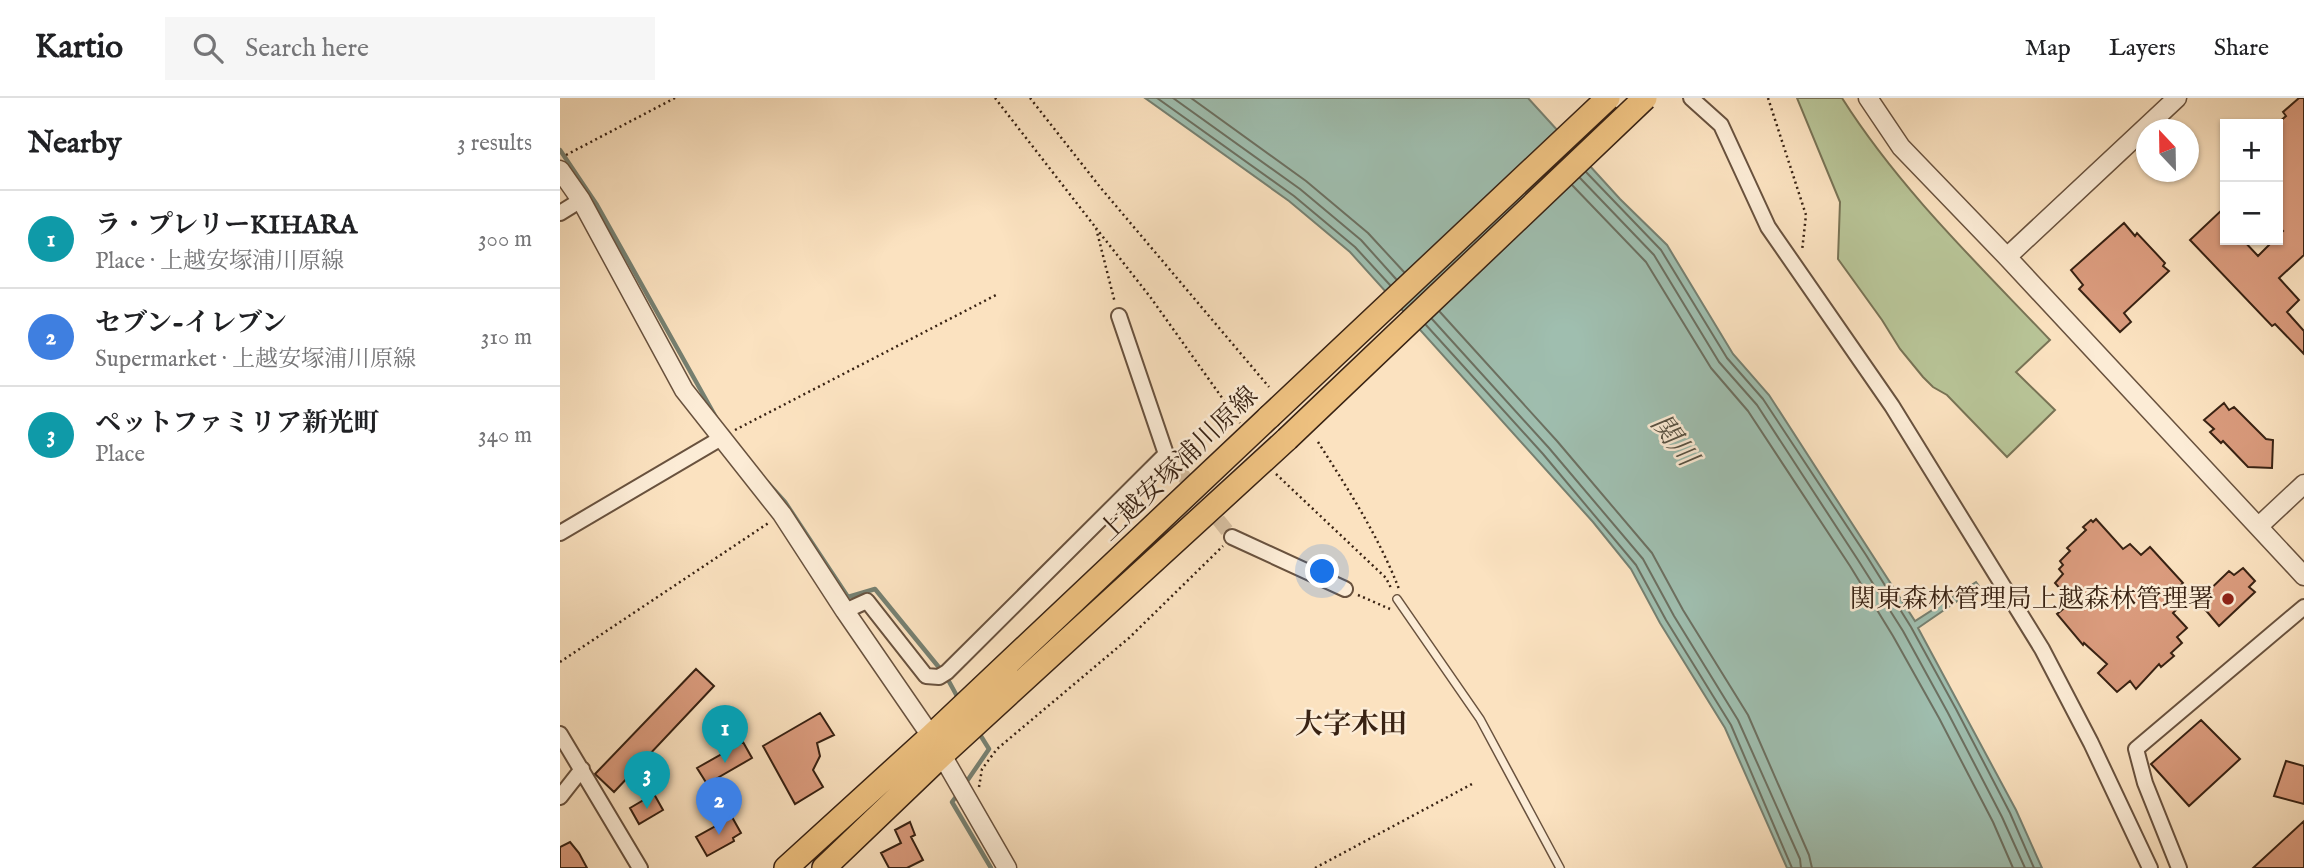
<!DOCTYPE html>
<meta charset="utf-8">
<style>
:root{--surface:#fff;--page:#f6f6f6;--text:#202124;--muted:#757577;--line:#e0e0e0;--accent:#111827}
body{margin:0;font-family:"IM FELL English","Noto Serif JP",serif;background:var(--page);color:var(--text)}
.controls{position:absolute;right:21px;top:21px;display:grid;overflow:hidden;border-radius:0px;box-shadow:0 2px 5px #0004}
.controls button{width:63px;height:63px;display:grid;place-items:center;padding:0;border:0;border-bottom:2px solid var(--line);background:var(--surface);color:var(--text);font:35px sans-serif}
.compass{position:absolute;left:1576px;top:21px;width:63px;height:63px;border-radius:50%;background:var(--surface);box-shadow:0 2px 5px #0004;rotate:338deg}
.you{position:absolute;left:763px;top:474px;width:24px;height:24px;margin:-18px;border:5px solid #fff;border-radius:50%;background:#1a73e8;box-shadow:0 0 0 10px #1a73e833}
.badge{display:grid;place-items:center;width:46px;height:46px;border-radius:50%;background:var(--accent);color:#fff;font-size:23px;font-weight:700}
.pin{position:absolute;translate:-50% -58px;filter:drop-shadow(0 2px 4px #0008)}
.pin::after{content:'';position:absolute;top:37px;width:24px;height:21px;background:inherit;clip-path:polygon(0 0,100% 0,50% 100%)}
.list{margin:0;padding:0;list-style:none}
h2{display:flex;justify-content:space-between;align-items:center;height:91px;margin:0;padding:0 28px;font-size:30px}
h2 small{font-size:23px;font-weight:400;color:var(--muted)}
.list li{display:grid;grid-template-columns:46px 1fr auto;gap:21px;align-items:center;box-sizing:border-box;height:98px;padding:0 28px;border-top:2px solid var(--line)}
.list b{display:block;font-size:26px;white-space:nowrap}
.list p{margin:0;font-size:23px;white-space:nowrap;color:var(--muted)}
.list em{font-size:23px;font-style:normal;color:var(--muted)}
.icon{flex:none;width:38px;height:38px;fill:none;stroke:currentColor;stroke-width:2;stroke-linecap:round;stroke-linejoin:round}
.map{position:relative;flex:none;width:1744px;height:770px;overflow:hidden}
header{display:flex;align-items:center;gap:42px;box-sizing:border-box;height:98px;padding:0 35px;background:var(--surface);border-bottom:2px solid var(--line)}
header strong{font-size:33px}
nav{display:flex;gap:38px;margin-inline-start:auto;font-size:24px}
.search{width:490px;height:63px;background:var(--page);display:flex;align-items:center;gap:18px;box-sizing:border-box;padding:0 24px;border-radius:0px;color:var(--muted);font-size:26px}
main{display:flex}
aside{flex:1;background:var(--surface)}
.map>svg:first-child{display:block}
</style>
<header>
<strong>Kartio</strong>
<div class="search"><svg class="icon" aria-label="search" viewBox="0 0 24 24"><circle cx="10" cy="10" r="6"/><path d="M15 15l6 6"/></svg>Search here</div>
<nav><a>Map</a><a>Layers</a><a>Share</a></nav>
</header>
<main>
<aside>
<h2>Nearby<small>3 results</small></h2>
<ul class="list">
<li><span class="badge" style="background:#0f9aa8">1</span><div><b>ラ・プレリーKIHARA</b><p>Place · 上越安塚浦川原線</p></div><em>300 m</em></li>
<li><span class="badge" style="background:#3f7fe0">2</span><div><b>セブン-イレブン</b><p>Supermarket · 上越安塚浦川原線</p></div><em>310 m</em></li>
<li><span class="badge" style="background:#0f9aa8">3</span><div><b>ペットファミリア新光町</b><p>Place</p></div><em>340 m</em></li>
</ul>
</aside>
<div class="map">
<svg width="1744" height="770" viewBox="0 0 1744 770">
<rect width="100%" height="100%" fill="#fbe2c0"/>
<filter id="stains"><feTurbulence type="fractalNoise" baseFrequency=".00286" numOctaves="4"/><feColorMatrix values="0 0 0 0 .2 0 0 0 0 .09 0 0 0 0 .02 0 0 0 .5 -.17"/></filter>
<radialGradient id="worn" r=".72"><stop offset=".6" stop-color="#630" stop-opacity="0"/><stop offset="1" stop-color="#630" stop-opacity=".3"/></radialGradient>
<path fill="#b8c497" stroke="#787355" stroke-width="2" d="M1237,0H1282C1339,90 1417,165 1490,242L1456,274L1495,312L1447,359L1387,297L1373,289L1363,279L1340,251L1322,222L1278,161L1280,104Z"/>
<path fill="#9fbeaf" stroke="#768071" stroke-width="2" d="M585,0H968L1060,101L1107,147L1173,256L1209,297L1355,523L1416,484L1419,488L1358,530L1456,712L1482,770H1227L1165,630L1100,525L1071,471L1033,424L790,154L729,103Z"/>
<g fill="none" stroke-linecap="round" stroke-linejoin="round">
<path stroke="#6c7061" stroke-width="2" d="M597,0L734,98L795,149L830,187
M613,0L740,91L801,142L836,181
M631,0L746,83L808,135L844,174
M1026,74L1101,152L1167,260L1203,301L1306,457L1351,529L1396,611L1450,715L1474,770
M1020,80L1094,157L1159,264L1197,307L1298,462L1343,533L1388,615L1442,719L1465,770
M1012,87L1086,164L1151,270L1188,313L1290,468L1333,538L1379,620L1433,724L1453,770
M880,214L997,343L1092,455L1123,512L1188,617L1249,757L1252,770
M872,221L989,350L1083,461L1114,518L1178,622L1240,761L1241,770
M866,227L983,356L1076,467L1106,522L1171,627L1232,770"/>
<path stroke="#768071" stroke-width="4.5" d="M0,52L37,107L158,323
M207,384L225,404L288,499L315,491L386,578L398,600
M405,686L429,651L419,635
M398,696L392,704L431,770"/>
</g>
<path fill="#da9b7d" stroke="#382213" stroke-width="2" d="M1739,0H1744V157L1719,180L1739,202L1727,214L1744,233V256L1715,226L1712,228L1630,142L1665,109V142H1683L1698,158L1714,142H1718V138L1723,133L1718,128V25L1726,18L1723,14Z
M1564,125L1575,138L1577,135L1605,165L1603,168L1609,173L1564,215L1571,224L1560,234L1519,191L1523,187L1511,172Z
M1664,305L1669,312L1674,309L1706,341L1713,342L1712,370L1688,369L1663,343L1661,345L1650,334L1654,331L1644,322Z
M1536,421L1563,451L1570,446L1581,457L1590,449L1623,485L1620,488L1629,499L1613,515L1627,530L1617,539L1622,545L1611,555L1614,558L1601,569L1599,566L1576,591L1570,583L1557,594L1538,575L1547,566L1524,545L1523,547L1497,516L1512,504L1495,485L1503,476L1499,471L1503,467L1500,463L1510,453L1507,450L1526,432L1523,429L1531,422L1533,424Z
M1683,470L1695,483L1689,489L1695,494L1659,528L1638,503L1669,473L1674,477Z
M136,571L154,588L54,694L35,676Z
M260,615L274,637L257,645L260,658L253,672L263,689L235,706L203,648Z
M1641,622L1680,661L1629,708L1591,666Z
M183,644L192,660L147,686L137,670Z
M1726,663L1744,668V706L1714,698Z
M94,696L103,712L79,726L70,710Z
M172,719L181,735L173,740L174,743L147,758L136,739Z
M1744,723V770H1693Z
M350,724L355,737L351,739L363,762L347,770H329L321,755L341,745L335,732Z
M10,744L19,755L27,770H0V749Z"/>
<g fill="none" stroke-linecap="round" stroke-linejoin="round">
<path stroke="#d4bc9d" stroke-width="14" stroke-dasharray="14 7" stroke-linecap="butt" d="M606,356L672,439"/>
<g stroke="#69523e" stroke-width="10">
<path id="service" d="M837,501L920,621L1000,770"/>
</g>
<g stroke="#69523e" stroke-width="18">
<path id="minor" d="M1131,0L1161,27L1208,129L1332,308L1482,551L1531,645L1590,770
M0,115L21,102
M0,435L163,339
M672,439L785,491
M285,513L307,503L366,578L379,579L387,574L606,356L559,218
M0,636L80,770
M0,699L22,671
M1619,770L1585,685L1576,651L1744,509"/>
</g>
<g stroke="#69523e" stroke-width="21">
<path id="tertiary" d="M1308,0L1341,49L1447,159L1744,478
M0,72L21,102L124,292L222,416L285,513L371,638L447,770
M1447,159L1617,0
M1699,428L1744,386"/>
</g>
<g stroke="#382213" stroke-width="26">
<path id="primary" d="M226,770L371,638L709,319
M264,770L382,657L727,341"/>
</g>
<path stroke="#382213" stroke-width="2.5" stroke-dasharray="2 3.5" stroke-linecap="butt" d="M435,0L536,130L555,205
M470,0L540,89L709,289
M1208,0L1246,117L1242,153
M6,57L115,0
M536,130L591,200L680,325
M175,332L438,196
M758,344C788,391 819,439 839,491
M716,376L826,480L832,492
M798,497L830,511
M0,564L210,424
M419,689L422,671L437,651L569,540L663,448
M755,770L912,686"/>
<use href="#service" stroke="#fcecd6" stroke-width="7"/>
<use href="#minor" stroke="#fcecd6" stroke-width="14"/>
<use href="#tertiary" stroke="#fcecd6" stroke-width="18"/>
<use href="#primary" stroke="#eec180" stroke-width="23"/>
<g stroke="#382213" stroke-width="26" stroke-linecap="butt">
<path id="primary-bridge" d="M709,319L1048,0
M727,341L1085,0"/>
</g>
<use href="#primary-bridge" stroke="#eec180" stroke-width="23"/>
</g>
<circle fill="#8f2418" stroke="#fcecd6" stroke-width="2.5" cx="1668" cy="501" r="7"/>
<g text-anchor="middle" dominant-baseline="central" stroke-width="5" stroke-linejoin="round" paint-order="stroke">
<g font-size="26" fill="#382213" stroke="#fcecd6">
<text transform="translate(619 366) rotate(-44)">上越安塚浦川原線</text>
</g>
<g font-size="26" fill="#382213" stroke="#fcecd6" text-anchor="end">
<text x="1654" y="501">関東森林管理局上越森林管理署</text>
</g>
<g font-size="28" font-style="italic" fill="#575142" stroke="#fcecd6">
<text transform="translate(1113 343) rotate(53)">関川</text>
</g>
<g font-size="28" font-weight="bold" fill="#382213" stroke="#fcecd6">
<text x="791" y="627">大字木田</text>
</g>
</g>
<rect width="100%" height="100%" filter="url(#stains)"/>
<rect width="100%" height="100%" fill="url(#worn)"/>
</svg>
<div class="controls">
<button>+</button>
<button>−</button>
</div>
<svg class="compass" viewBox="-18 -18 36 36"><path d="M0-13l5 13h-10z" fill="#e53935"/><path d="M0 13l5-13h-10z" fill="#757577"/></svg>
<div class="you"></div>
<div class="pin badge" style="left:165px;top:665px;background:#0f9aa8">1</div>
<div class="pin badge" style="left:159px;top:737px;background:#3f7fe0">2</div>
<div class="pin badge" style="left:87px;top:711px;background:#0f9aa8">3</div>
</div>
</main>
